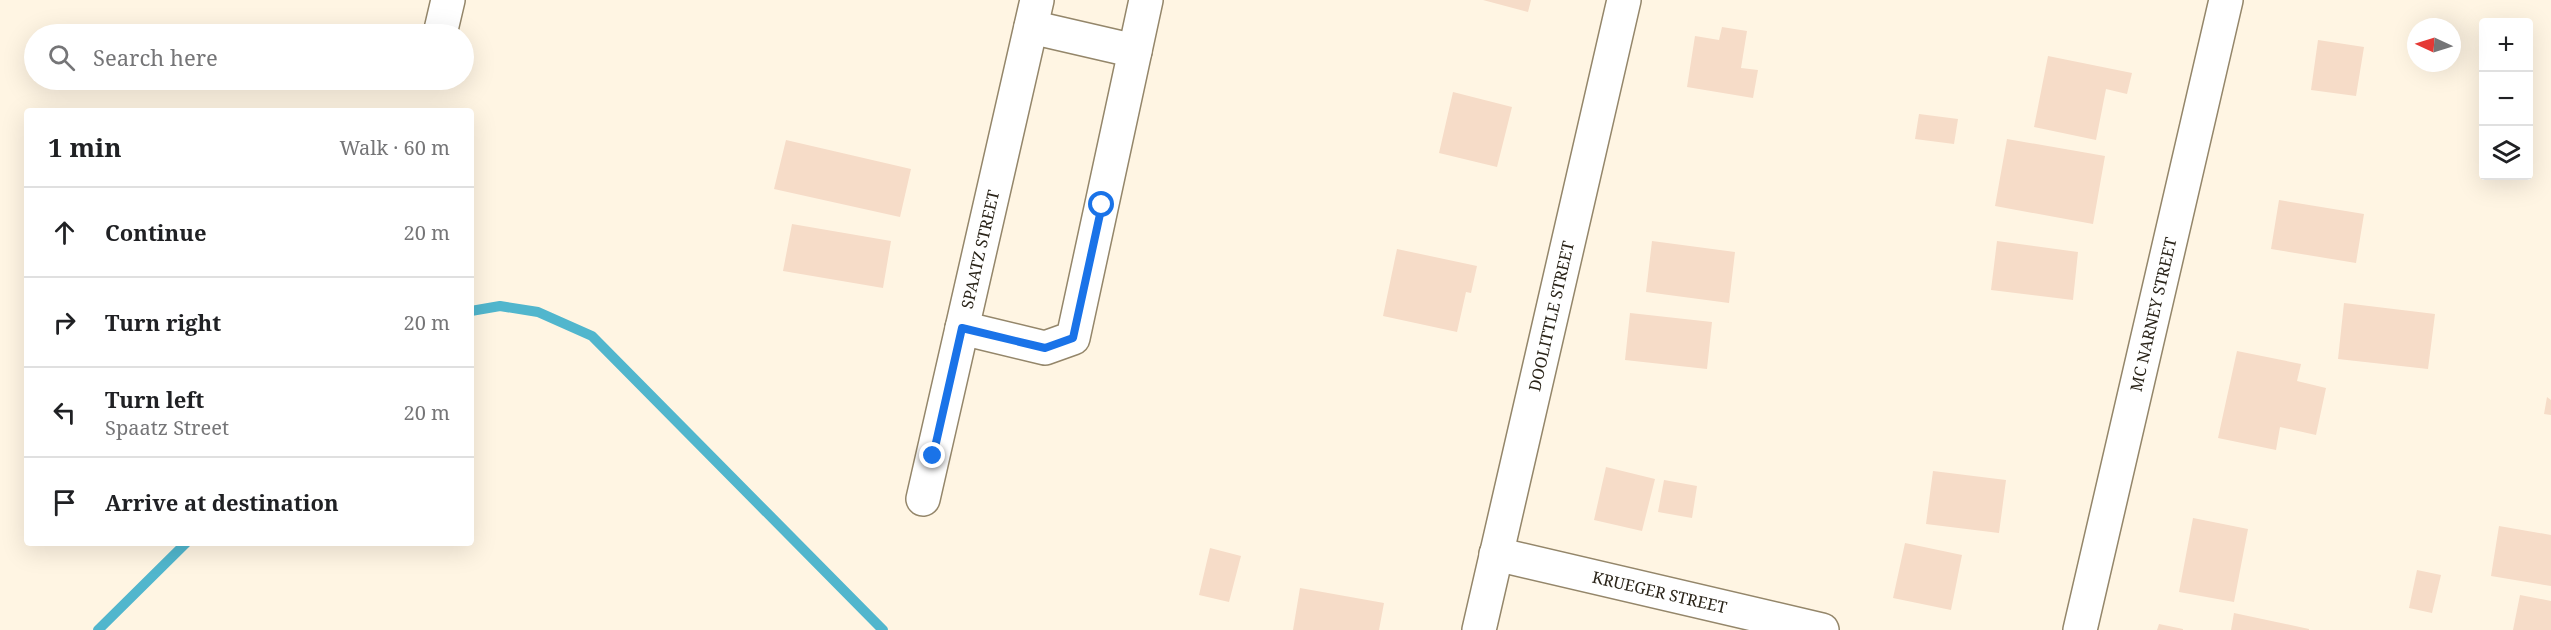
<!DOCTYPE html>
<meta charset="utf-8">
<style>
:root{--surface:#fff;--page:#f2f2f2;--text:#202124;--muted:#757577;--line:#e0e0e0}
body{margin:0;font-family:"Noto Serif",serif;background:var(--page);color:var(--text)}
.controls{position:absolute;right:18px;top:18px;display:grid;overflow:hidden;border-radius:6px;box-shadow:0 6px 24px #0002}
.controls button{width:54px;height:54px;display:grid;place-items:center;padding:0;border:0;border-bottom:2px solid var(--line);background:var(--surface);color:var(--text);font:30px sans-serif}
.compass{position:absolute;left:2407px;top:18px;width:54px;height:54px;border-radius:50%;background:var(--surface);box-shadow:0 6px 24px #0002;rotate:274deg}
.stop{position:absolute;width:18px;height:18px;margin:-14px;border:4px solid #1a73e8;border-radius:50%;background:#fff}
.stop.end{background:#1a73e8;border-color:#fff;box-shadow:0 2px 6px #0008}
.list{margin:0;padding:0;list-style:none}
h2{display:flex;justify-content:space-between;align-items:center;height:78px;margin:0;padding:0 24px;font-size:26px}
h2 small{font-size:20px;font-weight:400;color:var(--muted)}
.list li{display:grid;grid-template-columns:39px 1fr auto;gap:18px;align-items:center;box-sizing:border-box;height:90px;padding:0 24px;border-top:2px solid var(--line)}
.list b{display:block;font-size:22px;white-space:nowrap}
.list p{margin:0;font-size:20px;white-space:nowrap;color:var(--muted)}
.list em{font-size:20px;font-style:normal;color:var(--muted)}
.icon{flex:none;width:33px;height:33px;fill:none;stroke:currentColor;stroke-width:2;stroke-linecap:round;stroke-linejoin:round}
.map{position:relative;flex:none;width:2551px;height:630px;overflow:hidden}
.search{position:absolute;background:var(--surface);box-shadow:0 6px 24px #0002;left:24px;top:24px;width:450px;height:66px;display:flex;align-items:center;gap:15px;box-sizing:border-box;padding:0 21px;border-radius:33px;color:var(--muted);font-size:22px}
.panel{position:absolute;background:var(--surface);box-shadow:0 6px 24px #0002;left:24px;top:108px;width:450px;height:438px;border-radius:6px}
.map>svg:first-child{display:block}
</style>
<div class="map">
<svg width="2551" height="630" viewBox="0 0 2551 630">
<rect width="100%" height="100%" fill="#fff5e3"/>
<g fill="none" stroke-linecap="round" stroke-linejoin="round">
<path stroke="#51b6cd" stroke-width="10" d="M471,311L500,306L538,312L592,336L883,630
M98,630L186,543"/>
</g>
<path fill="#f6dcc8" d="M1483,0H1531L1528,12Z
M1722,27L1747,31L1741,68L1758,70L1753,98L1687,87L1695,36L1719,40Z
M2318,40L2364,47L2356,96L2311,90Z
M2048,56L2132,73L2127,94L2106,89L2096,140L2034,127Z
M1453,92L1512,107L1497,167L1439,153Z
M1919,114L1958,119L1954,144L1915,139Z
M2007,139L2105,156L2093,224L1995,206Z
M786,140L911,169L900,217L774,189Z
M2279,200L2364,214L2356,263L2271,249Z
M792,224L891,241L883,288L783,271Z
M1652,241L1735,252L1729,303L1646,292Z
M1997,241L2078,252L2073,300L1991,290Z
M1397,249L1477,266L1471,293L1466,292L1457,332L1383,316Z
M2344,303L2435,314L2428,369L2338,359Z
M1630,313L1712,322L1707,369L1625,360Z
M2237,351L2301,364L2297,381L2326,388L2316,435L2280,427L2276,450L2218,438Z
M2547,397L2551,400V415L2544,414Z
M1606,467L1655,479L1642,531L1594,520Z
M1933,471L2006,480L1999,533L1926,524Z
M1664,480L1697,486L1692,518L1658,512Z
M2193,518L2248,529L2234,602L2179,592Z
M2499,526L2551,535V586L2491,576Z
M1905,543L1962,555L1951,610L1893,598Z
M1210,548L1241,556L1229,602L1199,595Z
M2417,570L2441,575L2432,613L2409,608Z
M1300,588L1384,603L1379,630H1293Z
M2520,595L2551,601V630H2513Z
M2234,613L2309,629V630H2231Z
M2159,624L2183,629V630H2157Z"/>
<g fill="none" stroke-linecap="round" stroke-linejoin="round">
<g stroke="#94866a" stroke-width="36">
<g id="minor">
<path d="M1031,27L1135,51"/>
<path d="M440,34L448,0"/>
<path d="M962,328L1045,348L1073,338L1146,0"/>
<path id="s1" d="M923,499L1037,0"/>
<path id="s2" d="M1496,554L1822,630"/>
<path id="s3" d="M1479,630L1624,0"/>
<path id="s4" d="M2080,630L2226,0"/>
</g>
</g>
<use href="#minor" stroke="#fff" stroke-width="33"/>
</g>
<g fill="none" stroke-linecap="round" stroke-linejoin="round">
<path stroke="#1a73e8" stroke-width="8" d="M933,456L962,328L1045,348L1073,338L1102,205"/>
</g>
<g text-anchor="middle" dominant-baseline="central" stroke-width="4.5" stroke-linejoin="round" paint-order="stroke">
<g font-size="16" fill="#2b251a" stroke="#fff">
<text stroke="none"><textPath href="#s1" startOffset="256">SPAATZ STREET</textPath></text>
<text stroke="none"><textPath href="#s3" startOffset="322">DOOLITTLE STREET</textPath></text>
<text stroke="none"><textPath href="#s4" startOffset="324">MC NARNEY STREET</textPath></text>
<text stroke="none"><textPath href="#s2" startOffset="168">KRUEGER STREET</textPath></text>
</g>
</g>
</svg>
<div class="controls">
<button>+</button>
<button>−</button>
<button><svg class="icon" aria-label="layers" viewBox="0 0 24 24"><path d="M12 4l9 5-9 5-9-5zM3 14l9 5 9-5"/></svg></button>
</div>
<svg class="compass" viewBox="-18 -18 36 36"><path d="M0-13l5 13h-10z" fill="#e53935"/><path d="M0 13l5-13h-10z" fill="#757577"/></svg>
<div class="stop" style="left:1102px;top:205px"></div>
<div class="stop end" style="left:933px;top:456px"></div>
<div class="search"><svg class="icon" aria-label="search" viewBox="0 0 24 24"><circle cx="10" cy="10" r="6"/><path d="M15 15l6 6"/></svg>Search here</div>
<section class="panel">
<h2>1 min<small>Walk · 60 m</small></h2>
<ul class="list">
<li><svg class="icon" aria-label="ahead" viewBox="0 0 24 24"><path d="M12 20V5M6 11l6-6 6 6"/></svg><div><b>Continue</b></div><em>20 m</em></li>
<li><svg class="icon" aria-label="right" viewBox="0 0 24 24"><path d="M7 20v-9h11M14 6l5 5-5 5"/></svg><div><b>Turn right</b></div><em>20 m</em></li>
<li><svg class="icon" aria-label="left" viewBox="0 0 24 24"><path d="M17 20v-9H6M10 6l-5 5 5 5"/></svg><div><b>Turn left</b><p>Spaatz Street</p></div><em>20 m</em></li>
<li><svg class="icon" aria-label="arrive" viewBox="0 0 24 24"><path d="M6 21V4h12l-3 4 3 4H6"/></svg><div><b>Arrive at destination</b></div></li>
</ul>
</section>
</div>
